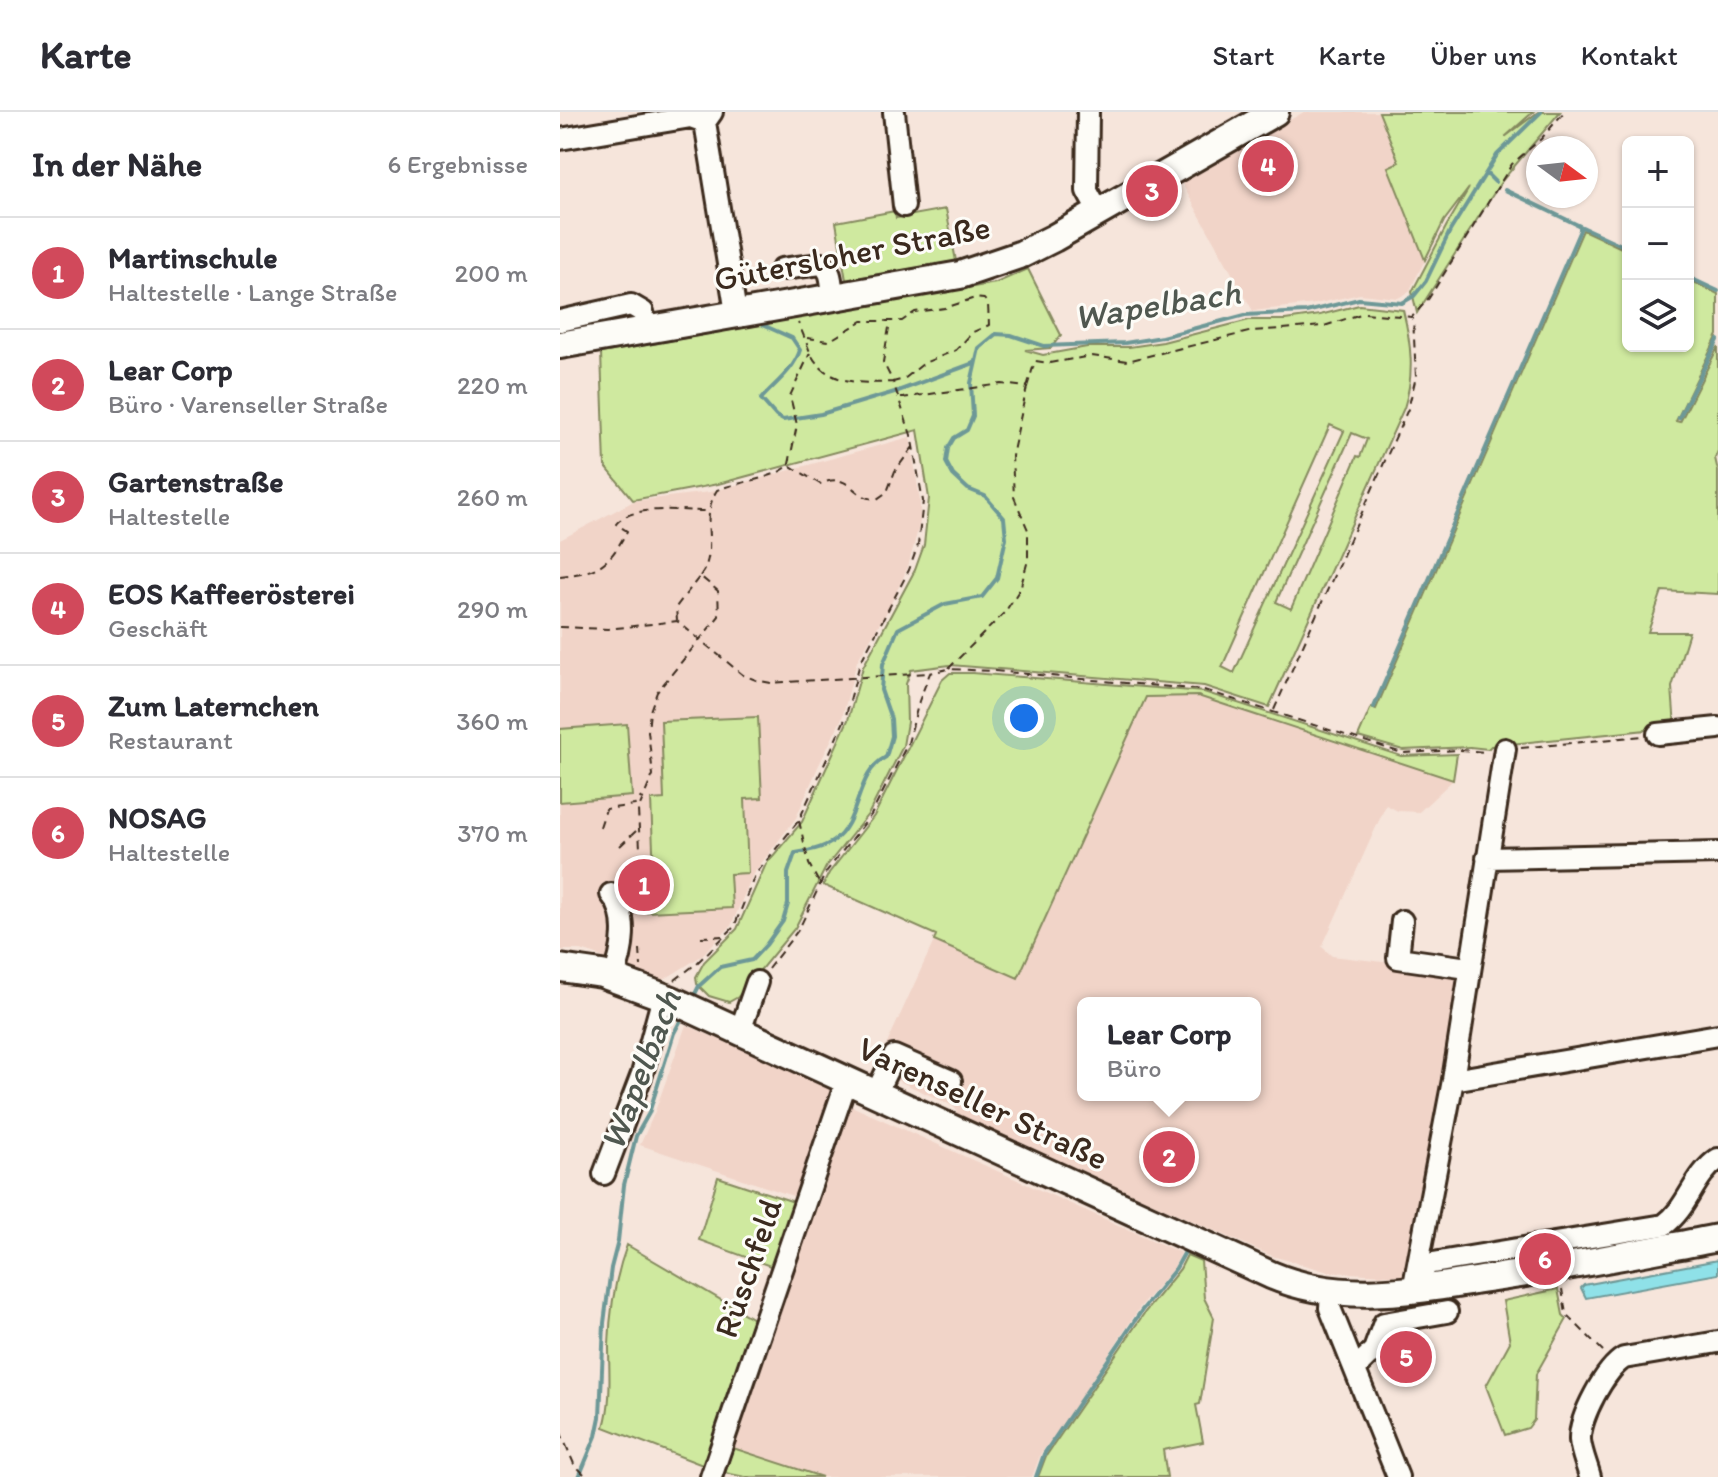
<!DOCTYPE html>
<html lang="de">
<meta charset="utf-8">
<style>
:root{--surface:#fff;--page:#f2f2f3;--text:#2b2b33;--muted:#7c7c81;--line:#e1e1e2;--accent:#d1495b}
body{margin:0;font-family:Itim,sans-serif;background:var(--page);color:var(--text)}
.controls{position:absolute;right:24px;top:24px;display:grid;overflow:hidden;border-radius:12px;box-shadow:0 2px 6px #0004}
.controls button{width:72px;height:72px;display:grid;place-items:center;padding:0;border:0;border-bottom:2px solid var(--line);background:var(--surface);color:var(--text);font:40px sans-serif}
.compass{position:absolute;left:966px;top:24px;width:72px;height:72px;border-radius:50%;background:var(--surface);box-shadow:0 2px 6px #0004;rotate:105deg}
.you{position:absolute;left:464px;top:606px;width:28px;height:28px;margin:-20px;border:6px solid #fff;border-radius:50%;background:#1a73e8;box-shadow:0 0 0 12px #1a73e833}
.badge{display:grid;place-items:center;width:52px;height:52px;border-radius:50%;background:var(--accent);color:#fff;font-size:26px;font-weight:700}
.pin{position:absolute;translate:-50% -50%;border:4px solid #fff;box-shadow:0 2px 8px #0006}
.popup{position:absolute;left:517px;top:885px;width:184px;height:104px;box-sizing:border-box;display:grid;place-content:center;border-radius:12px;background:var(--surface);filter:drop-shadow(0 2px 6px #0005);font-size:26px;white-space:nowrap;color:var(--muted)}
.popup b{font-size:30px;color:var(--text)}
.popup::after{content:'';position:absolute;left:50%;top:100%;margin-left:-16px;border:16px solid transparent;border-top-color:var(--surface)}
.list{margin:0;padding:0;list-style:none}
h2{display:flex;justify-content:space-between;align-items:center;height:104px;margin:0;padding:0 32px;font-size:34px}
h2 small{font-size:26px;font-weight:400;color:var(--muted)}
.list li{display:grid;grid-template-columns:52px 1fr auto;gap:24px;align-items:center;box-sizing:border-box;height:112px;padding:0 32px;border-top:2px solid var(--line)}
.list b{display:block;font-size:30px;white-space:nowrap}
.list p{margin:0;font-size:26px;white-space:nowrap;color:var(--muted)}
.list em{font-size:26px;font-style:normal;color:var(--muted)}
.icon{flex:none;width:44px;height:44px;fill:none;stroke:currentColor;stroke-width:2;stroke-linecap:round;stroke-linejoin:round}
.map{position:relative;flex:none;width:1158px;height:1365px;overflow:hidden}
header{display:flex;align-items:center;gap:48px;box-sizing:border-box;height:112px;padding:0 40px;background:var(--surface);border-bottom:2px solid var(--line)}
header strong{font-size:38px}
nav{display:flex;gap:44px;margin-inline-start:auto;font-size:28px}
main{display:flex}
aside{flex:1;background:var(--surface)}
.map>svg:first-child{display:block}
</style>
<header>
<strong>Karte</strong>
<nav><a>Start</a><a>Karte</a><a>Über uns</a><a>Kontakt</a></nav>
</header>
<main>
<aside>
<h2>In der Nähe<small>6 Ergebnisse</small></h2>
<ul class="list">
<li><span class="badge">1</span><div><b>Martinschule</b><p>Haltestelle · Lange Straße</p></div><em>200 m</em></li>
<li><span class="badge">2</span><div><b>Lear Corp</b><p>Büro · Varenseller Straße</p></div><em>220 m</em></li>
<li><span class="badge">3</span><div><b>Gartenstraße</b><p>Haltestelle</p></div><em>260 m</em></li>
<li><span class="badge">4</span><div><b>EOS Kaffeerösterei</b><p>Geschäft</p></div><em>290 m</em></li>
<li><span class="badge">5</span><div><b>Zum Laternchen</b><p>Restaurant</p></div><em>360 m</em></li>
<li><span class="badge">6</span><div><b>NOSAG</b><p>Haltestelle</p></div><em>370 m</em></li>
</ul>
</aside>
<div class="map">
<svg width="1158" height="1365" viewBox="0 0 1158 1365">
<rect width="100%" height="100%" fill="#f6e5db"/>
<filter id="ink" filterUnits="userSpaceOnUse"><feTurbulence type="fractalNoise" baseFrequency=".0125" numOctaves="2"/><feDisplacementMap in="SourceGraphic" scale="16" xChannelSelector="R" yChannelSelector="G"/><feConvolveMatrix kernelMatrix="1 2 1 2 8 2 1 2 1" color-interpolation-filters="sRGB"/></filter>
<g filter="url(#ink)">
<path fill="#f1d4c8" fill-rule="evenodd" d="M744,0H819L839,50L828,56L865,148L849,180L838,186L800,182L755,192L693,199L621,70Z
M350,325L360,389V410L348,455L328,498L297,549L282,606L258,655L236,706L193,762L171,814L140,845L100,870L34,842L21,838H0V428L74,389L150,380Z
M638,583L893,668L859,700L838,699L826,693L762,835L772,844L882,857L901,866L885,967L847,1164L769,1160L712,1144L395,1003L397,999L393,994L315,958L374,829L458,866L586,584ZM523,891H695V983H523Z
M126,913L271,976V982L236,1085L80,1033L94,1002Z
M289,993L621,1141L614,1155L580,1195L501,1315L481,1341L472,1365H262L173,1336Z"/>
<path fill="#cfe99f" stroke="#858a5e" stroke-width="2" fill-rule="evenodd" d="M819,0H973L945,25L978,0H1000L941,70L857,201L852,180L887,113L909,76L884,109L865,148L828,55L839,50Z
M386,97L396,149L286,168L276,110L335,99L336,106Z
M1023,118L1068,139V234H1128V167L1158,182V223L1116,309L1120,310L1158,235V339L1155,346L1158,359V482L1102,479L1088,520H1129L1112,575L1115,615L931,634L928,637L910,635L843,638L798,625L811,595L816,597Z
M468,157L501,223L491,236L465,238L483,243L527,235H569L603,230L689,208H725L760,203L799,193L843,198C851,231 855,262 844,296L709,595L644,574L390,553L351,558L346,572L347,610L343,634L309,701L266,755L235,816L178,885L169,890L149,884L137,872L136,865L144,850L177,817L206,752L242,710L288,608L303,555L355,458L364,433L369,386L358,318L158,372L73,388L45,354L41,241L436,171ZM770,313L784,319L674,561L662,555ZM792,321L807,327L800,345L797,344L731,497L716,490Z
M390,561H412L644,580L841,644L897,642L893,668L638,584L586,585L458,866L374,829L376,823L263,773L269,761L314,704L382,568Z
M198,605L202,686L185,687L188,761L170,762L172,796L87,800L85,763L94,762L91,688L104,687L101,609Z
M67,612L72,684L0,690V617Z
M158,1065L234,1090L213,1155L139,1128Z
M67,1133L195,1208L145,1354L44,1315C52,1288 49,1261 49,1233C50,1199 55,1165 67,1133Z
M627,1143L641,1149L644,1186L654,1206L640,1292L636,1293L643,1330L603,1338L607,1365H478L486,1344L585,1200L620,1157Z
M998,1177L1003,1203L1007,1207L976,1262L974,1308L968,1316L945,1323L926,1274L950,1230L943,1189Z
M173,1336L262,1365H185L165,1361Z"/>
<path fill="#8fe1e8" stroke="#6d9897" stroke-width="2" d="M1158,1148V1162L1026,1186L1021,1176L1024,1173Z"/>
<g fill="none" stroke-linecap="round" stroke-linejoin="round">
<path stroke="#6d9897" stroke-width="4" d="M926,61L935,70
M1020,114L1068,136
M1128,165L1158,179
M203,213L232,226L240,238C234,258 214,272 201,287L216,304L223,308L261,302L338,279L414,251
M1119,306L1158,228
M814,595L1020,118V114L945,78
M133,886L139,874L160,855L192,848L206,833L223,809L228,792V761L235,741C247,739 261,737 272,730C302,710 294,662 326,645L332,624L331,607L321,578L323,552L338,517L385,492L422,485L437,466L446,426L444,406L425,384L408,377L393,363L386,350L388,336L394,326L407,318L413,304L411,271L419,236L436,222L451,223L484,234L565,231L602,225L685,203L746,200L799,187L842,191L854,184L866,169L890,119L937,43L981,0
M19,1365L36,1324L40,1305L44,1211L51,1156L58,1129L64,1073L76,1024L89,1001L114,921L123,904
M476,1365L484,1342L582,1198L616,1156L626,1138"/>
<g stroke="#3b2a1e" stroke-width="26">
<path id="minor" d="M152,0L145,10L176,201
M334,0L344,94
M528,0L527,79L539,101
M0,27L131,5L145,10
M222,157L261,152C273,158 271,173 273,185
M0,209L71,193L83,200L87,217
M1098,622L1158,616
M927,746L1158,741
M51,782C70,803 63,842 53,866
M842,809L838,846L908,856
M180,919L197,870
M893,968L1158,923
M316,981L334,944L391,969
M44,1062L82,962L103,885
M857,1171L867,1152L1104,1113C1129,1095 1133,1064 1158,1047
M853,1178L893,968L945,637
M771,1181L770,1196L838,1365
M795,1257L814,1238L824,1211L887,1200
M151,1365L287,968
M1030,1365C1027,1353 1021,1340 1020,1328C1019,1306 1045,1257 1064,1246L1158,1230"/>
</g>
<g stroke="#3b2a1e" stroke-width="32">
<path id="major" d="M0,233L400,163L462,142L494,126L715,0
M0,856L42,862L112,888L711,1163C784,1194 859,1177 934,1166C1009,1155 1083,1140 1158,1126"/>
</g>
<path stroke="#3b2a1e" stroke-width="2" stroke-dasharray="8 6" stroke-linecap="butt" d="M247,226L269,229L302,209H342L355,200L385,196L415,186L424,187L428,192L429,213L413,220L396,238L364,251L344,267L333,270L323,250L330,210
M467,275L475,249L489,251L532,244L567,249L693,219L764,214L804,201L852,205L869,186L952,52L981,27L1004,0
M341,286L442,272L467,275L452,344L454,385L468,418V448L460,477L445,500L389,556
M229,352L237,313L230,284L250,241
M0,464C39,460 49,453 67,419L56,412C72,392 121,399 147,399
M140,464C160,438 138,408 157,378C176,370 216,367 229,353L260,372C291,358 291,387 317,387L327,380L335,359L353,335
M0,515L48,517L117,509L183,563L196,568L211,571L369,561
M714,598L848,297L856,265L853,206
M961,636L1082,624
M239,709L249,752L259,771
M40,715L46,697L75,693L81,685
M60,734L77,718
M76,790L81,756L78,698L93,663L88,619L90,599L97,580L159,504L158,479L140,464L116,495L117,509
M141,825L166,824
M80,837L81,854
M208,857L239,817L266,760L311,703L348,631L359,589L370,561L388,557L434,559L644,578L842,641L900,638L927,640
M115,868L137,851L174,815L195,763L239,708L285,607L300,551L349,458L358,433L363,389L351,323L333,270C302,272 265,273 250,240C246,230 243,221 238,211
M1002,1177L1006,1202L1043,1239
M0,1319L14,1352L27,1365"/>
<use href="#minor" stroke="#fdfcf7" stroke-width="20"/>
<use href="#major" stroke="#fdfcf7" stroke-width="26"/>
</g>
</g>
<g text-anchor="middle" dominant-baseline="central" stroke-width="6" stroke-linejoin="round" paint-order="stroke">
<g font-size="34" fill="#3b2a1e" stroke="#fdfcf7">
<text transform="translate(292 141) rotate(-11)">Gütersloher Straße</text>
<text transform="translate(423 991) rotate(25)">Varenseller Straße</text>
<text transform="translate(188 1156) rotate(-71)">Rüschfeld</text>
</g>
<g font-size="36" font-style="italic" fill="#505850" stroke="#fdfcf7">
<text transform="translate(597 192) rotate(-9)">Wapelbach</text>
<text transform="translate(80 958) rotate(-69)">Wapelbach</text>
</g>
</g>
</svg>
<div class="controls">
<button>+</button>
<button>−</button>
<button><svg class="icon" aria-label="layers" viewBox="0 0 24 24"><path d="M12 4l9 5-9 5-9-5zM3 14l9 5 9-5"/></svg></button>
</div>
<svg class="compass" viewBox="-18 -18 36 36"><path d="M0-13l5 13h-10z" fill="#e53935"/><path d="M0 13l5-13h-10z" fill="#7c7c81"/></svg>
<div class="you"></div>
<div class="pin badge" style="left:84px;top:773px">1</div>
<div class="pin badge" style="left:609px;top:1045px">2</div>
<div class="popup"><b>Lear Corp</b>Büro</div>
<div class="pin badge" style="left:592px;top:79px">3</div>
<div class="pin badge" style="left:708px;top:54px">4</div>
<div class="pin badge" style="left:846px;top:1245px">5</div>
<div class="pin badge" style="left:985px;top:1147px">6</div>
</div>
</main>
